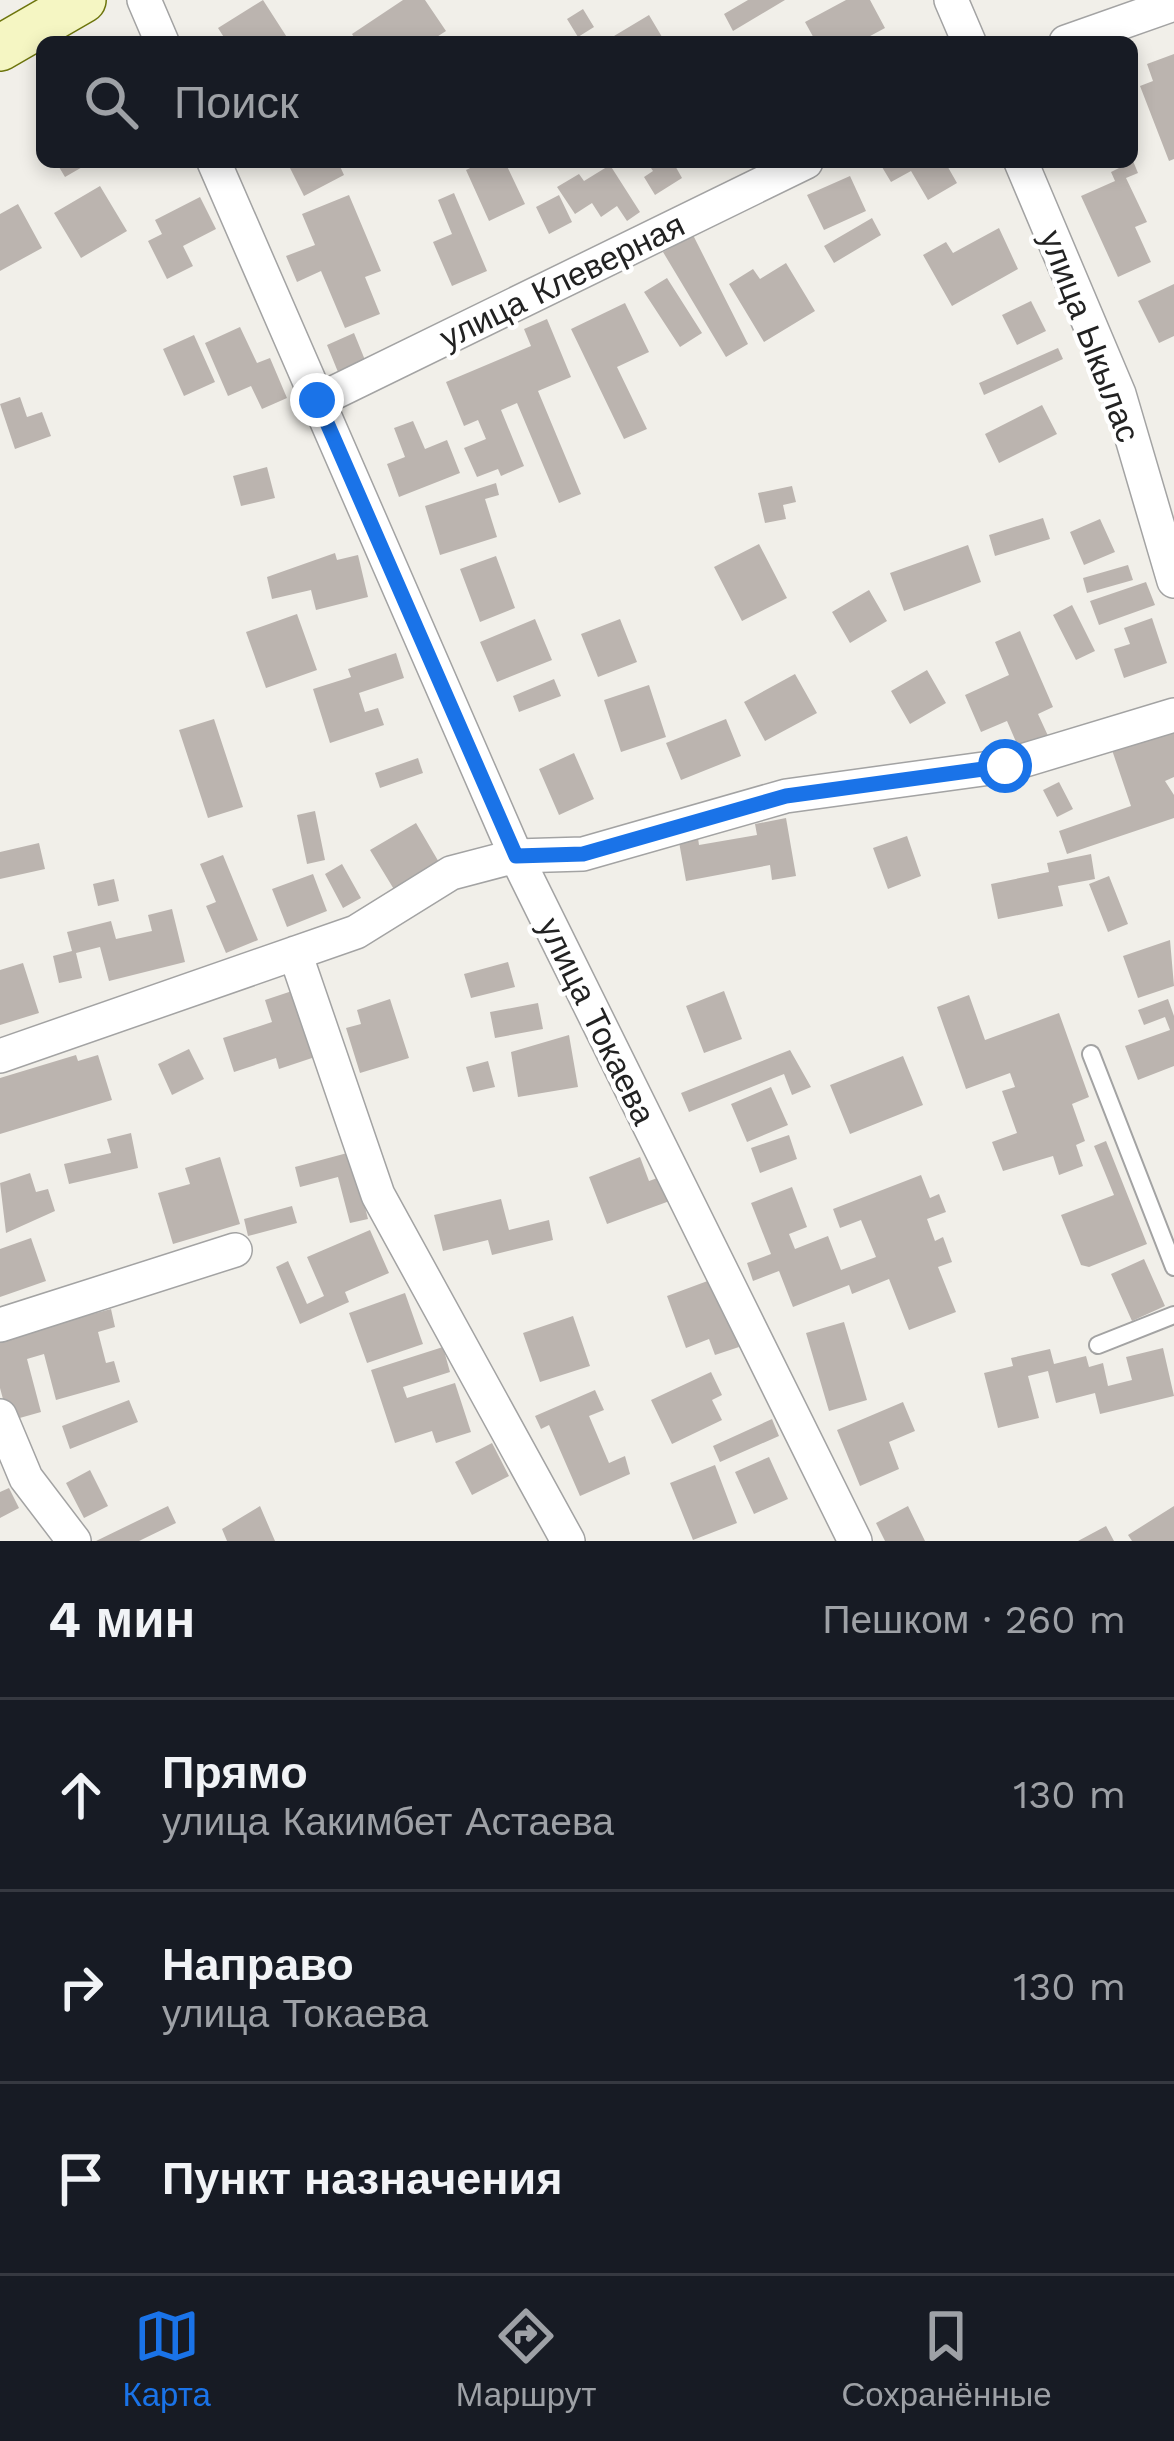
<!DOCTYPE html>
<html lang="ru">
<meta charset="utf-8">
<style>
:root{--surface:#171b24;--page:#20242c;--text:#f1f3f6;--muted:#9ea1a6;--line:#363941;--accent:#1a73e8}
body{margin:0;font-family:"Work Sans",sans-serif;background:var(--page);color:var(--text)}
.stop{position:absolute;width:36px;height:36px;margin:-27px;border:9px solid #1a73e8;border-radius:50%;background:#fff}
.stop.end{background:#1a73e8;border-color:#fff;box-shadow:0 3px 12px #0008}
.list{margin:0;padding:0;list-style:none}
h2{display:flex;justify-content:space-between;align-items:center;height:156px;margin:0;padding:0 48px;font-size:51px}
h2 small{font-size:39px;font-weight:400;color:var(--muted)}
.list li{display:grid;grid-template-columns:78px 1fr auto;gap:36px;align-items:center;box-sizing:border-box;height:192px;padding:0 48px;border-top:3px solid var(--line)}
.list b{display:block;font-size:45px;white-space:nowrap}
.list p{margin:0;font-size:39px;white-space:nowrap;color:var(--muted)}
.list em{font-size:39px;font-style:normal;color:var(--muted)}
.icon{flex:none;width:66px;height:66px;fill:none;stroke:currentColor;stroke-width:2;stroke-linecap:round;stroke-linejoin:round}
.map{position:relative;flex:none;width:1174px;height:1541px;overflow:hidden}
.search{position:absolute;background:var(--surface);box-shadow:0 6px 18px #0003;left:36px;right:36px;top:36px;height:132px;display:flex;align-items:center;gap:30px;box-sizing:border-box;padding:0 42px;border-radius:18px;color:var(--muted);font-size:45px}
.sheet{height:732px;background:var(--surface)}
nav{display:flex;justify-content:space-around;align-items:center;box-sizing:border-box;height:168px;border-top:3px solid var(--line);background:var(--surface);font-size:33px;color:var(--muted)}
nav a{display:grid;justify-items:center;gap:6px}
nav .on{color:var(--accent)}
.map>svg:first-child{display:block}
</style>
<div class="map">
<svg width="1174" height="1541" viewBox="0 0 1174 1541">
<rect width="100%" height="100%" fill="#f1efe9"/>
<path fill="#bbb4af" d="M263,0L290,42H227L218,28Z
M403,0H425L446,31L429,42H357L352,34Z
M748,0H785L733,31L724,14Z
M846,0H870L885,28L859,42H816L805,22Z
M583,9L594,27L578,37L567,19Z
M649,15L665,42H604Z
M1174,54V159L1169,161L1140,86L1153,81L1147,64Z
M1133,161L1138,173L1126,178L1147,222L1135,227L1151,262L1118,277L1081,196L1115,181L1111,172Z
M56,162H91L65,177Z
M287,162H338L344,175L304,196Z
M483,162H505L525,204L489,221L466,170Z
M647,162H673L682,178L655,195L644,177L653,171Z
M879,162H945L957,183L928,200L911,171L891,182Z
M610,165L640,212L627,221L617,206L601,217L592,203L575,214L557,187L579,174L584,181Z
M850,176L866,211L824,230L807,195Z
M100,186L127,231L81,258L54,213Z
M454,193L487,271L452,286L433,242L452,234L438,200Z
M349,195L381,271L365,277L380,314L345,328L321,271L297,282L286,256L315,245L302,214Z
M559,195L572,222L549,234L536,207Z
M200,197L216,229L183,246L193,266L167,279L148,241L162,234L155,220Z
M18,204L42,248L0,271V214Z
M872,218L881,235L834,263L824,246Z
M999,228L1018,269L952,306L923,255L946,242L953,253Z
M693,235L748,344L726,357L663,252Z
M786,263L815,311L764,342L729,284L753,269L760,279Z
M667,278L702,333L680,347L644,292Z
M1174,284V336L1159,343L1138,301Z
M1031,301L1046,331L1017,345L1002,315Z
M625,303L649,352L617,367L647,429L624,439L571,329Z
M547,319L571,377L538,391L581,494L559,503L517,403L501,410L524,466L501,476L498,469L477,477L464,448L486,439L478,420L464,426L446,382L531,346L524,329Z
M240,327L257,363L270,358L287,398L262,409L251,386L228,396L205,343Z
M354,333L365,360L338,372L327,345Z
M194,335L215,382L184,396L163,349Z
M1058,348L1063,359L984,395L979,383Z
M20,397L27,417L42,412L51,436L15,449L0,404Z
M1042,405L1057,434L999,463L985,434Z
M413,421L425,449L447,440L460,473L399,497L387,464L405,457L394,428Z
M267,467L275,498L241,506L233,476Z
M496,483L499,495L485,499L497,537L440,555L425,506Z
M792,486L796,502L783,505L786,519L765,523L758,493Z
M1043,518L1050,539L995,556L989,535Z
M1100,519L1115,552L1084,565L1070,532Z
M759,544L787,598L742,621L714,567Z
M968,545L981,582L904,611L890,573Z
M335,553L337,560L358,555L368,597L316,610L311,590L272,599L267,577Z
M496,556L515,608L480,622L460,569Z
M1128,565L1133,580L1087,593L1083,578Z
M1146,582L1155,605L1099,625L1090,601Z
M869,590L887,621L850,643L832,612Z
M1072,605L1095,651L1076,660L1053,615Z
M297,614L317,670L266,688L246,632Z
M1152,618L1167,663L1124,678L1114,649L1130,644L1124,628Z
M535,619L552,660L497,682L480,642Z
M620,619L637,662L598,677L581,634Z
M1020,631L1053,707L1038,714L1049,738L1020,751L1007,721L981,732L965,695L1009,675L995,642Z
M396,653L404,678L359,693L365,712L378,708L384,725L330,743L313,689L351,677L348,669Z
M927,670L946,703L910,724L891,691Z
M795,674L817,713L765,741L744,702Z
M554,679L561,696L519,712L513,696Z
M649,685L666,737L621,752L604,700Z
M214,719L243,807L208,818L179,730Z
M726,719L741,756L681,780L666,743Z
M1174,725V777L1165,781L1174,795V818L1067,854L1059,831L1131,806L1111,747Z
M574,753L594,799L559,815L539,769Z
M418,758L423,773L380,788L375,773Z
M1059,782L1073,809L1057,817L1043,790Z
M315,811L325,860L307,864L297,815Z
M786,818L796,876L772,880L770,865L686,881L679,842L698,838L699,845L757,835L755,824Z
M416,823L440,864L395,891L370,850Z
M907,836L921,876L888,889L873,848Z
M39,843L45,869L0,879V852Z
M1091,854L1095,879L1058,886L1063,906L998,919L991,884L1049,872L1047,863Z
M223,855L258,940L226,953L206,906L216,902L200,864Z
M342,864L361,898L343,908L325,874Z
M313,874L327,911L287,927L272,889Z
M1109,876L1128,924L1108,932L1089,884Z
M114,879L119,901L98,906L93,884Z
M172,909L185,962L109,981L100,947L76,953L82,978L59,983L53,956L72,951L67,932L111,921L116,939L152,931L148,915Z
M1170,940L1174,986L1138,998L1123,956Z
M508,962L515,987L471,998L464,974Z
M23,963L39,1013L0,1025V970Z
M292,991L315,1057L279,1069L276,1058L234,1072L223,1038L272,1022L265,1000Z
M724,991L742,1039L704,1053L686,1006Z
M969,995L985,1040L1059,1013L1089,1097L1072,1104L1085,1141L1076,1145L1083,1166L1059,1175L1053,1156L1003,1171L992,1142L1017,1133L1002,1091L1015,1087L1010,1073L966,1089L937,1007Z
M390,999L409,1058L360,1073L346,1028L361,1024L357,1010Z
M1168,999L1174,1016V1066L1138,1080L1125,1046L1170,1030L1165,1017L1144,1025L1138,1010Z
M538,1003L543,1029L495,1038L490,1012Z
M569,1035L578,1087L518,1097L511,1052Z
M189,1049L204,1079L172,1095L158,1064Z
M790,1050L811,1087L792,1095L784,1074L689,1112L681,1093Z
M76,1055L78,1061L98,1055L112,1100L0,1134V1078Z
M903,1056L923,1105L850,1134L830,1085Z
M488,1061L495,1087L473,1092L466,1067Z
M771,1087L788,1125L747,1142L731,1104Z
M131,1133L138,1168L69,1184L64,1164L111,1153L107,1139Z
M789,1135L797,1159L760,1173L751,1148Z
M1106,1141L1147,1244L1089,1267L1081,1265L1061,1215L1114,1195L1094,1146Z
M351,1152L368,1219L350,1223L338,1177L300,1187L295,1167Z
M220,1157L240,1224L173,1244L158,1193L190,1184L185,1168Z
M640,1157L649,1181L666,1175L675,1199L607,1224L589,1177Z
M30,1173L36,1192L48,1189L55,1211L6,1233L0,1183Z
M921,1175L930,1198L939,1194L946,1212L927,1219L935,1241L943,1237L952,1262L938,1267L956,1312L909,1330L889,1279L852,1294L849,1285L793,1307L779,1271L753,1281L747,1263L771,1254L751,1203L792,1187L807,1227L789,1234L795,1249L828,1236L841,1270L876,1257L861,1220L840,1228L833,1209Z
M501,1199L509,1230L549,1220L553,1240L492,1255L488,1240L443,1251L434,1215Z
M292,1206L297,1223L248,1236L244,1219Z
M370,1230L389,1273L345,1292L349,1302L300,1324L276,1267L288,1261L307,1304L324,1296L307,1257Z
M31,1238L46,1281L0,1297V1249Z
M1144,1259L1165,1306L1132,1321L1111,1274Z
M713,1279L739,1347L715,1355L709,1339L686,1348L667,1296Z
M405,1293L423,1344L367,1363L349,1313Z
M111,1309L115,1327L98,1332L106,1363L114,1361L120,1382L56,1400L44,1354L27,1359L41,1412L9,1421L0,1388V1339Z
M573,1316L590,1366L540,1382L523,1333Z
M844,1322L867,1400L829,1411L806,1333Z
M443,1347L450,1372L403,1387L407,1398L455,1383L471,1432L436,1443L432,1431L395,1443L371,1370Z
M1163,1348L1174,1396L1100,1414L1095,1393L1056,1403L1048,1371L1028,1376L1039,1418L998,1428L984,1373L1013,1366L1011,1358L1050,1349L1054,1364L1086,1356L1089,1367L1103,1363L1108,1386L1132,1380L1126,1357Z
M711,1372L722,1395L712,1400L722,1420L672,1444L651,1400Z
M595,1390L604,1410L589,1416L609,1463L625,1456L630,1474L580,1496L549,1425L541,1429L535,1416Z
M129,1400L138,1422L70,1449L62,1426Z
M903,1402L915,1431L889,1442L899,1469L860,1486L837,1430Z
M772,1419L779,1436L720,1462L713,1446Z
M492,1443L509,1476L472,1495L455,1462Z
M769,1457L788,1499L754,1514L735,1472Z
M715,1465L737,1523L693,1540L670,1483Z
M90,1470L108,1506L84,1518L66,1483Z
M9,1488L19,1508L0,1518V1492Z
M168,1506L176,1523L139,1541H96Z
M260,1506L275,1541H227L222,1529Z
M908,1506L925,1541H885L876,1523Z
M1174,1506V1541H1132L1128,1535Z
M1106,1526L1114,1541H1078Z"/>
<g fill="none" stroke-linecap="round" stroke-linejoin="round">
<g stroke="#a3a3a3" stroke-width="20">
<path id="lane" d="M1091,1054L1174,1267
M1098,1345L1174,1315"/>
</g>
<g stroke="#a3a3a3" stroke-width="36">
<path id="street" d="M144,0L162,42
M951,0L969,42
M1066,42L1174,4
M214,162L516,856L855,1541
M1021,162L1119,394L1174,581
M317,401L806,162
M295,953L378,1195L568,1541
M0,1056L356,932L451,873L516,856L583,854L786,796L1005,766L1174,715
M0,1325L235,1250
M0,1416L26,1478L74,1541"/>
</g>
<g stroke="#6d750d" stroke-width="48">
<path id="secondary" d="M0,48L83,0"/>
</g>
<use href="#lane" stroke="#fff" stroke-width="16"/>
<use href="#street" stroke="#fff" stroke-width="33"/>
<use href="#secondary" stroke="#f5f6c3" stroke-width="45"/>
</g>
<g fill="none" stroke-linecap="round" stroke-linejoin="round">
<path stroke="#1a73e8" stroke-width="15" d="M317,400L516,856L583,854L786,796L1005,766"/>
</g>
<g text-anchor="middle" dominant-baseline="central" stroke-width="9" stroke-linejoin="round" paint-order="stroke">
<g font-size="33" fill="#222" stroke="#fff">
<text transform="translate(562 281) rotate(-26)">улица Клеверная</text>
<text transform="translate(1090 336) rotate(69)">улица Ыкылас</text>
<text transform="translate(597 1021) rotate(64)">улица Токаева</text>
</g>
</g>
</svg>
<div class="stop" style="left:1005px;top:766px"></div>
<div class="stop end" style="left:317px;top:400px"></div>
<div class="search"><svg class="icon" aria-label="search" viewBox="0 0 24 24"><circle cx="10" cy="10" r="6"/><path d="M15 15l6 6"/></svg>Поиск</div>
</div>
<section class="sheet">
<h2>4 мин<small>Пешком · 260 m</small></h2>
<ul class="list">
<li><svg class="icon" aria-label="ahead" viewBox="0 0 24 24"><path d="M12 20V5M6 11l6-6 6 6"/></svg><div><b>Прямо</b><p>улица Какимбет Астаева</p></div><em>130 m</em></li>
<li><svg class="icon" aria-label="right" viewBox="0 0 24 24"><path d="M7 20v-9h11M14 6l5 5-5 5"/></svg><div><b>Направо</b><p>улица Токаева</p></div><em>130 m</em></li>
<li><svg class="icon" aria-label="arrive" viewBox="0 0 24 24"><path d="M6 21V4h12l-3 4 3 4H6"/></svg><div><b>Пункт назначения</b></div></li>
</ul>
</section>
<nav>
<a class="on"><svg class="icon" aria-label="map" viewBox="0 0 24 24"><path d="M3 6l6-2 6 2 6-2v14l-6 2-6-2-6 2zM9 4v14M15 6v14"/></svg>Карта</a>
<a><svg class="icon" aria-label="directions" viewBox="0 0 24 24"><path d="M12 3l9 9-9 9-9-9zM9 14v-3h6M13 9l2 2-2 2"/></svg>Маршрут</a>
<a><svg class="icon" aria-label="saved" viewBox="0 0 24 24"><path d="M7 4h10v16l-5-4-5 4z"/></svg>Сохранённые</a>
</nav>
